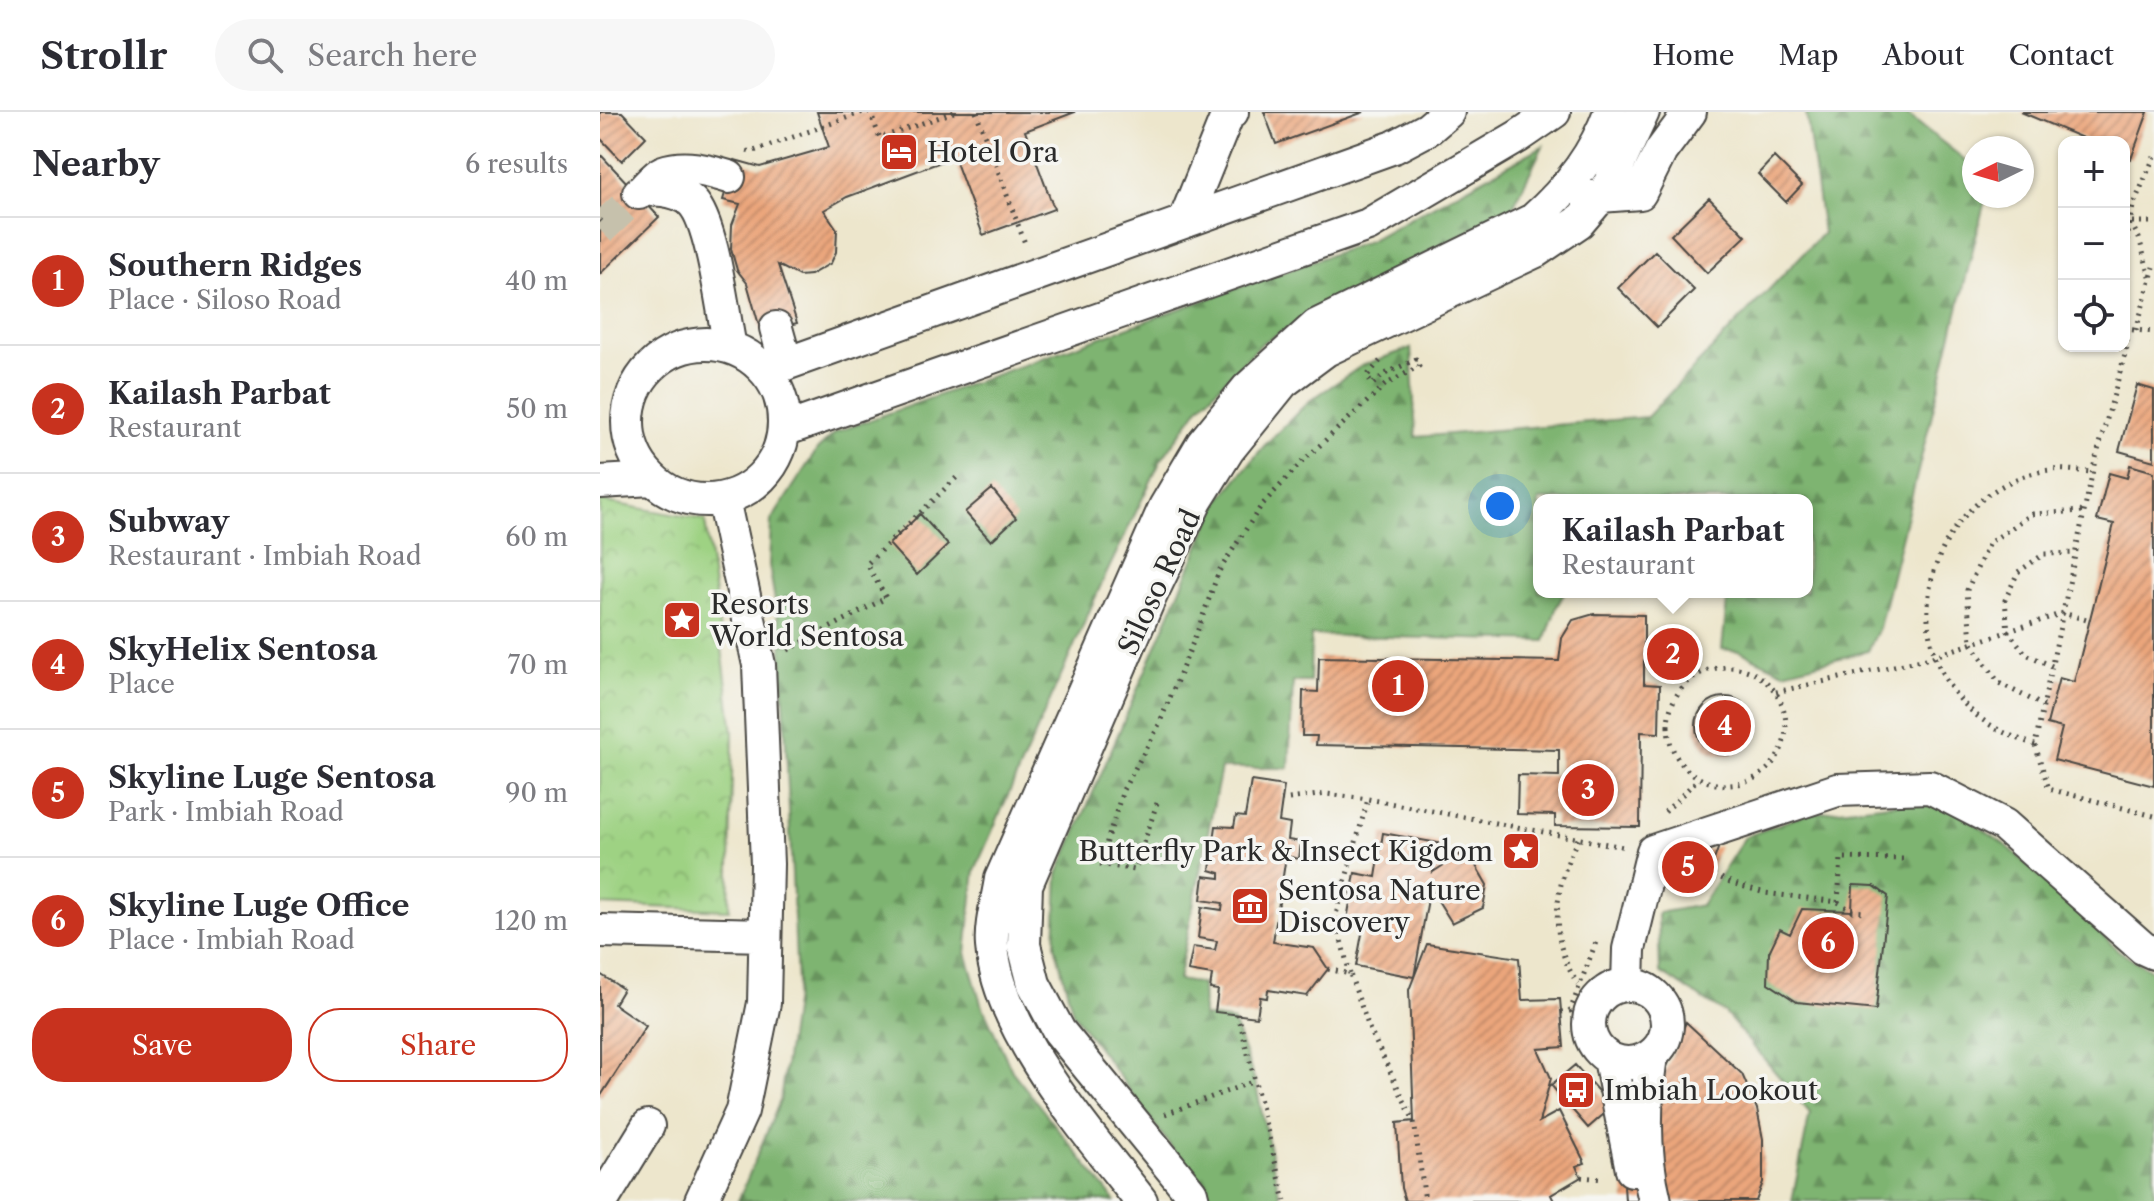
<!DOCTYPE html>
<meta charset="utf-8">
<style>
:root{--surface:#fff;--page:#f7f7f7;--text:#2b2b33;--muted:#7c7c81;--line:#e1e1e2;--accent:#c8321e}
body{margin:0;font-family:"Libre Caslon Text",serif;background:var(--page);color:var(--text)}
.controls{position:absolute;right:24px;top:24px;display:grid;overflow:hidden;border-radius:16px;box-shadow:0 2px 6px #0004}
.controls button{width:72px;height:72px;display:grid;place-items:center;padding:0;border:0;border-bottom:2px solid var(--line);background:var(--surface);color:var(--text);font:40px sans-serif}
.compass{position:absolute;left:1362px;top:24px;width:72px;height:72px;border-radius:50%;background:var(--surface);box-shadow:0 2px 6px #0004;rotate:265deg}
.you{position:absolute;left:900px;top:394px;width:28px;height:28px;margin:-20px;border:6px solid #fff;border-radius:50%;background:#1a73e8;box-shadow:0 0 0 12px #1a73e833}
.badge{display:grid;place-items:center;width:52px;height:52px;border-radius:50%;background:var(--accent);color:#fff;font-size:26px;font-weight:700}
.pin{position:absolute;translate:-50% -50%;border:4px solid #fff;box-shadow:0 2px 8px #0006}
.popup{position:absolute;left:933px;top:382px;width:280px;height:104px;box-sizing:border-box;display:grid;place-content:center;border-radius:16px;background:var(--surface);filter:drop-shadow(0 2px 6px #0005);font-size:26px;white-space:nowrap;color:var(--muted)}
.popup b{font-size:30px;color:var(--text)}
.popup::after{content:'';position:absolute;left:50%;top:100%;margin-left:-16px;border:16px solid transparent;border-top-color:var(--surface)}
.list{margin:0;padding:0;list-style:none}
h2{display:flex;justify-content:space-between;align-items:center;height:104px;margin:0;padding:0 32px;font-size:34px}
h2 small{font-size:26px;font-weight:400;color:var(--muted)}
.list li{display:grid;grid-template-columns:52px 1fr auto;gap:24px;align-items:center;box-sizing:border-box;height:128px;padding:0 32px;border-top:2px solid var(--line)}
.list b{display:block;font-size:30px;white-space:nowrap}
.list p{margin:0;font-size:26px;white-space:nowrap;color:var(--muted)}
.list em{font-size:26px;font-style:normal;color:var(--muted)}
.actions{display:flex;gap:16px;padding:24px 32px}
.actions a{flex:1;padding:18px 0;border:2px solid var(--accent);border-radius:32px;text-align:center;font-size:28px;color:var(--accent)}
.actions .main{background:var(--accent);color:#fff}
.icon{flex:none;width:44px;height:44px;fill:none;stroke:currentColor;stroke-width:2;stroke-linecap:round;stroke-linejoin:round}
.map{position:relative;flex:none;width:1554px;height:1089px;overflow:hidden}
header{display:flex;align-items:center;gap:48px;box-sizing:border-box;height:112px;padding:0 40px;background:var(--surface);border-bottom:2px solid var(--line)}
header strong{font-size:38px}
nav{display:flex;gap:44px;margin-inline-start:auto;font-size:28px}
.search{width:560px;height:72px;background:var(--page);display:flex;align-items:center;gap:20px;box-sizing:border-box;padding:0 28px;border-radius:44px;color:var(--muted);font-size:30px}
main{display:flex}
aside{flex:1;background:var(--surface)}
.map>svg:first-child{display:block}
</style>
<header>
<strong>Strollr</strong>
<div class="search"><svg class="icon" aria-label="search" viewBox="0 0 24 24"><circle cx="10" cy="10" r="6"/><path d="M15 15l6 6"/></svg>Search here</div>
<nav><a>Home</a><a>Map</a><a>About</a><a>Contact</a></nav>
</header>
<main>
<aside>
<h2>Nearby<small>6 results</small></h2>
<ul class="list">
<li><span class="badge">1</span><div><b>Southern Ridges</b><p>Place · Siloso Road</p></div><em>40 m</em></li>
<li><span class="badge">2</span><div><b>Kailash Parbat</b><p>Restaurant</p></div><em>50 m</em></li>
<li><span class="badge">3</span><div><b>Subway</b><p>Restaurant · Imbiah Road</p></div><em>60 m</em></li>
<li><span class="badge">4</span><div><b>SkyHelix Sentosa</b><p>Place</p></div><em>70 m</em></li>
<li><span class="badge">5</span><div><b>Skyline Luge Sentosa</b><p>Park · Imbiah Road</p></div><em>90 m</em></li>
<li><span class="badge">6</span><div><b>Skyline Luge Office</b><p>Place · Imbiah Road</p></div><em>120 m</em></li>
</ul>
<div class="actions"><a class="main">Save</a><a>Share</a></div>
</aside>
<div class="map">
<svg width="1554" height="1089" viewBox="0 0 1554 1089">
<defs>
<pattern id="forest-firs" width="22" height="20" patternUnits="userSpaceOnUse" patternTransform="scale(2)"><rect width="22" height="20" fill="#7eb471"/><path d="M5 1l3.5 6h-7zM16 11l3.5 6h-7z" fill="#67935d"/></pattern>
<pattern id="park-crowns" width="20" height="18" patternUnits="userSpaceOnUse" patternTransform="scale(2)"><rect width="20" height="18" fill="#9ed283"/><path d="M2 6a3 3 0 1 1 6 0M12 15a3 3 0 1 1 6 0" fill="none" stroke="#88b471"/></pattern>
<pattern id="building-hatch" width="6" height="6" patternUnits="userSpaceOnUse" patternTransform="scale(2)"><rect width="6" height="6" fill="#eba67c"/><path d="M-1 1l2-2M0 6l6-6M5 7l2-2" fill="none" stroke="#bf8766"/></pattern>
</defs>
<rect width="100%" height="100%" fill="#f6f6f2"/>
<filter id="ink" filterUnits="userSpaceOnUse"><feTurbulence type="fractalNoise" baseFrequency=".0125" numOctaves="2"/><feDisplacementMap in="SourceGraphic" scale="16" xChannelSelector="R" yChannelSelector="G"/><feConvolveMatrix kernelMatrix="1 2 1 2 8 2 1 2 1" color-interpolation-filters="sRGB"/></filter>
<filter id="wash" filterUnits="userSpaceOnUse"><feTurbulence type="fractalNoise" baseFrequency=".006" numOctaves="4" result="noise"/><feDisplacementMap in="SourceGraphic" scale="32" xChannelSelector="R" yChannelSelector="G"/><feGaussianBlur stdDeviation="1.8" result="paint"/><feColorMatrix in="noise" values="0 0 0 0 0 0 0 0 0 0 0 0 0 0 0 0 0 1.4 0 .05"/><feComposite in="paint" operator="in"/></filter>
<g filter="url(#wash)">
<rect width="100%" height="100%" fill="#ede6cc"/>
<path fill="url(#forest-firs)" stroke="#54704e" stroke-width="2" d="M1206,0H1304L1374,55V84H1386L1279,516L1268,539L1184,560L1139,539L1122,537L1128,480H1207V388H939V480H965L957,494L945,529L711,523L710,570H693L689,656H621L578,868L602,872L603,904L633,909L655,969L681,1089H602L588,1058L473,901L455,833L458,762L618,390L664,334L708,290L763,253L811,236L816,325L1047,305L1223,121Z
M943,34L913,95L663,230L600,294L560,350L500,475L375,758L366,841L381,891L412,959L515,1089H138L180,989L197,871L181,525L169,453L171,409L217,338L236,320L769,129Z
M1306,690L1354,697L1408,735L1519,839L1554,860V1089H1192L1210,1001L1125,901L1060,860L1058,801L1101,793L1145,725L1206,702Z"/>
<path fill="url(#park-crowns)" stroke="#647e57" stroke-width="2" d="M0,389L105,408L133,620L129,798L0,793Z"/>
<g id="blocks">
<path fill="url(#building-hatch)" d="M0,0H22L46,25L22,49L0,26Z
M217,0H475L425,19L454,97L383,123L354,45L247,85L224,98L237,117L236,140L231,151L210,163L199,164L178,153L197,211L161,220L147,171L137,158L131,137L132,113L140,92L123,88L135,48L160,55L229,35Z
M664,0H764L676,32Z
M1421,0H1548L1531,47L1524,44V30H1492Z
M0,42L59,105L0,162Z
M1174,45L1202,73L1186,90L1158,62Z
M1109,86L1146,124L1107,161L1071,123Z
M1055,139L1094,178L1057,215L1018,176Z
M1537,273L1554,278V349L1519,339Z
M1530,353L1554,360V674L1454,648L1462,616L1447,612L1459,566L1474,570L1514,412L1497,408L1509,361L1527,366Z
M392,377L416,406L391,429L365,400Z
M320,402L348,433L317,463L289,432Z
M994,502L1044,503V572L1060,573L1059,621L1041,620L1040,715L955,714V703L917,702L918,663L959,664V638L716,633L717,624H702L703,579L718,580L719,545L959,549L962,526L973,508Z
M1051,531L1096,532V553H1051Z
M1096 614a29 29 0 1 1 58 0a29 29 0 1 1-58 0Z
M651,669L684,674L679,710L690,712L688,728L701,730L699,747L686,744L673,830L714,836L728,857L707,884L668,878L667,886L660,885L657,905L615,900L618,878L610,877L612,863L588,859L593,835L615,838L617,829L598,826L602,795L622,798L623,791L601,788L604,764L620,766V761L610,758L616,714L634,715L636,704L645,705Z
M783,721L838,731L833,760L867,738L887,773L883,796L852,811L830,776L814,865L756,854L764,811L747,808L755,761L776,765Z
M1119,734L1109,762L1104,760L1099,775L1057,772L1067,751Z
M1253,773L1274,774L1288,784L1276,898L1197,890L1168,871L1169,840L1180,817L1190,822L1202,797L1252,799Z
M827,832L919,846L922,888L960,887L964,935L938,937L951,966L939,1010L959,999L985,1051L976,1054L981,1065L951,1083L954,1089H805L801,1076L797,1011L814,1009L809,878Z
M0,862L23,877L14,892L46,914L0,985Z
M1086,910L1142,962L1157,997L1163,1027V1070L1156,1089H1025L1024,1073L1033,1035Z
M975,953L1012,995L988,1016L951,973Z"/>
</g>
</g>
<g filter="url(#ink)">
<use href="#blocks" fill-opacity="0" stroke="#484743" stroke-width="2"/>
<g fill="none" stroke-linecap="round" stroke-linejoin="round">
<path stroke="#c6c1ac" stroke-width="32" stroke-dasharray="32 16" stroke-linecap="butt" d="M0,118L39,81"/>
<g stroke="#484743" stroke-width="36">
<path id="minor" d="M43,78C49,72 56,63 63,60C84,52 109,59 129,65
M39,81C46,77 54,77 63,78C72,79 85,83 92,90C113,111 123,203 130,235
M987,85L1040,81L1061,39L1090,0
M585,108L628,2L632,0
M176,216L186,252
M28 310a78 78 0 1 1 156 0a78 78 0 1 1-156 0Z
M166,259L794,35L828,17L848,0
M184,318L768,113L919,24L954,0
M0,370L52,367
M0,819L165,823
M1028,873L1029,837L1053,739L1237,678L1330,675L1404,713L1543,836L1554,841
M989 912a39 39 0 1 1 78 0a39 39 0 1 1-78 0Z
M1051,944C1044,992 1043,1041 1055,1089
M1010,947L1032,1058
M2,1089L48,1014
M101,1089L142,999L164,891L167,752L159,553L123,387
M541,1089C489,1022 399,920 392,834C390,813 398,788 401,767L565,395L603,331L647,277L716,214L933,108C966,79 995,42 1010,0
M593,1089L591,1081L575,1061L459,919L434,872L424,833L426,773L549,487L596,389L628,338L683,270L726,238L936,139L979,110L1007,77L1043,0"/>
</g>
<path stroke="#484743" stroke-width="5" stroke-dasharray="2 6" stroke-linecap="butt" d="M270,0L280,26L354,0
M376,0L426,134
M147,39L151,40L263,0
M0,108L5,113
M1524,110H1554
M1531,111L1539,126L1550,165
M1524,145L1533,94L1554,45
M1524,217L1554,220
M1536,218L1554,155
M1524,221L1528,232L1494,353L1435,633L1449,677L1554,704
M188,538L286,486L267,452L358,364
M1452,554L1426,542L1408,519L1405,488L1418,460L1444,442L1476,441
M1068 614a59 59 0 1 1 118 0a59 59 0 1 1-118 0Z
M1176,580L1326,547L1463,501L1490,509
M1444,594L1399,571L1371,530L1367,478L1389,431L1432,402L1484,399
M1435,633C1413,625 1393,617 1375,602C1286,527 1331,381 1443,359C1458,356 1477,359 1492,360
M681,688L726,682L768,687L1023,735
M557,691L535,758L500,752L523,678L557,617L596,523L619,459L661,394L704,348L785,273L819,254L816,247L783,263L772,273L767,264L781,248
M1065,700L1098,667
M978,727C954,773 947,827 978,872
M1099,757L1135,772L1165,781L1238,790L1252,799L1265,800
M1238,790L1241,746L1304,747
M728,857L750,862L769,916L814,1009L825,1089
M750,862L735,806L768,687
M961,900L970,899L996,830
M638,902L685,1089
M565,1002L655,969
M981,1065L1004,1067"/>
<use href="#minor" stroke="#fff" stroke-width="32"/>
</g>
</g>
<defs>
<g id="hotel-square" transform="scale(2)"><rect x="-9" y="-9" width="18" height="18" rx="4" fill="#c8321e" stroke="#f6f6f2"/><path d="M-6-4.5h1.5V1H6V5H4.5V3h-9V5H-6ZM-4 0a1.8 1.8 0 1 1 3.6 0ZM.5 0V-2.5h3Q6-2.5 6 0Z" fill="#fff"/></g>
<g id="sight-square" transform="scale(2)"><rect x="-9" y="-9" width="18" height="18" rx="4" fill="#c8321e" stroke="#f6f6f2"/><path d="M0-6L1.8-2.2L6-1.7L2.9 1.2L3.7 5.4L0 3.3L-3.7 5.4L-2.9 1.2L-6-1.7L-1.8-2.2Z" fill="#fff"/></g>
<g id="museum-square" transform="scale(2)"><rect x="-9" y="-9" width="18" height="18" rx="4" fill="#c8321e" stroke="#f6f6f2"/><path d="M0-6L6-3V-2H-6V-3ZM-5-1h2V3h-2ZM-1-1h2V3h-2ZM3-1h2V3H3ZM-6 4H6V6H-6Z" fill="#fff"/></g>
<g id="bus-square" transform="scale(2)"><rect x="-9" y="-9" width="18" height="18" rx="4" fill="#c8321e" stroke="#f6f6f2"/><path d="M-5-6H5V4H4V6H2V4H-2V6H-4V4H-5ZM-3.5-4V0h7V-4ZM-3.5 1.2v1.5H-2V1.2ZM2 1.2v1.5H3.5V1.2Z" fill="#fff"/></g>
</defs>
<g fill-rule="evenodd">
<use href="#hotel-square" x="299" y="40"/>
<use href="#sight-square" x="82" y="508"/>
<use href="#sight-square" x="921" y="739"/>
<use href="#museum-square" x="650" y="794"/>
<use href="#bus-square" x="976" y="978"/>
</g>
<g text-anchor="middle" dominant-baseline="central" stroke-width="7" stroke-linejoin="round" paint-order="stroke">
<g font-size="28" fill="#2b2b2b" stroke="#f6f6f2" text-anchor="start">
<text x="327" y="40">Hotel Ora</text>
<text x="110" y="492">Resorts<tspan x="110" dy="32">World Sentosa</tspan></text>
<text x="893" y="739" text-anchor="end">Butterfly Park &amp; Insect Kigdom</text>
<text x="678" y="778">Sentosa Nature<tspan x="678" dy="32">Discovery</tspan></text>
<text x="1004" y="978">Imbiah Lookout</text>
</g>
<g font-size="28" fill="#2b2b2b" stroke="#f6f6f2">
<text transform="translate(559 470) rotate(-65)">Siloso Road</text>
</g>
</g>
</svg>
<div class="controls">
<button>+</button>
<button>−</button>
<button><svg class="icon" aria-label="locate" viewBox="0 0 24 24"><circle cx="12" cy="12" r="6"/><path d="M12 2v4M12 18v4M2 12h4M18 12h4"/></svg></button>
</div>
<svg class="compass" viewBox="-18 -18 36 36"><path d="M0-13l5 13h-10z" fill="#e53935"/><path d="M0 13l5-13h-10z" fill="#7c7c81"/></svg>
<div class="you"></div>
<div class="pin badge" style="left:798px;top:574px">1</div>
<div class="pin badge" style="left:1073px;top:542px">2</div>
<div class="popup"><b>Kailash Parbat</b>Restaurant</div>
<div class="pin badge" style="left:988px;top:678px">3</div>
<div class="pin badge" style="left:1125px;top:614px">4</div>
<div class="pin badge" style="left:1088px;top:755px">5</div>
<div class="pin badge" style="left:1228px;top:831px">6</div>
</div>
</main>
